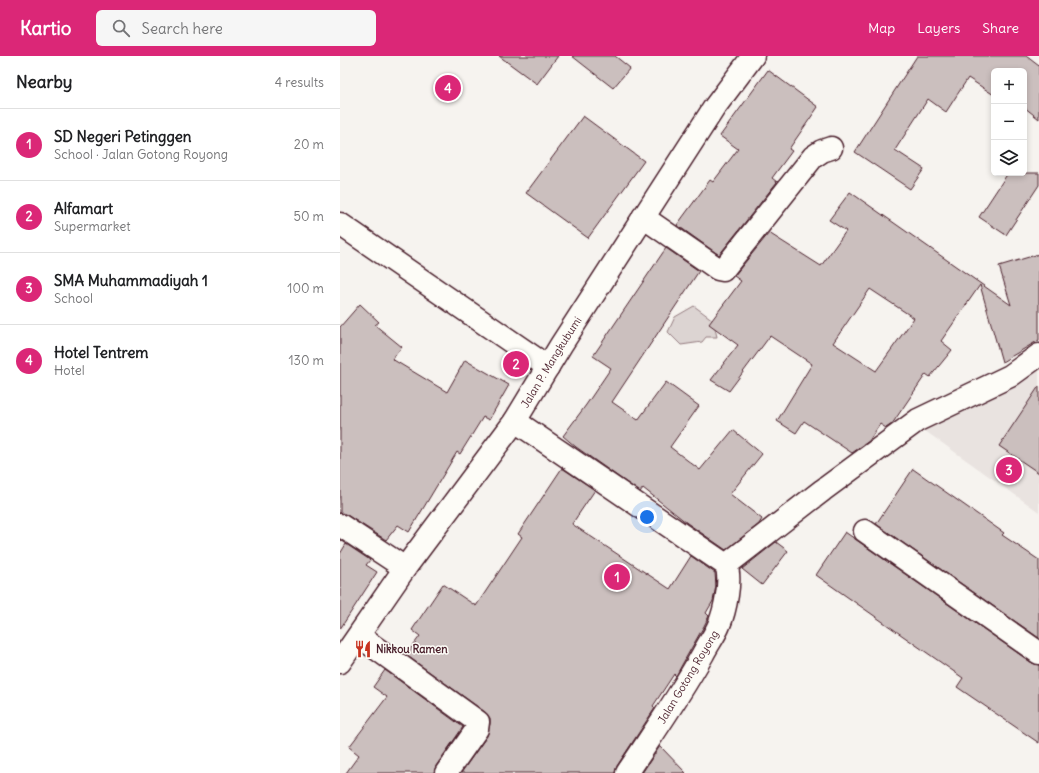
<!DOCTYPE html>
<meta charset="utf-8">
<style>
:root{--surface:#fff;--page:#f6f6f6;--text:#202124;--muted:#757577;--line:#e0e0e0;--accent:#db2777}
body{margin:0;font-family:Delius,sans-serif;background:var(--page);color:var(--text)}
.controls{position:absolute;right:12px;top:12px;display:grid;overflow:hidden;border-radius:6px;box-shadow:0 2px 6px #0003}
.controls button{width:36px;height:36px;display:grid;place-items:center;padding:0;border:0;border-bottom:1px solid var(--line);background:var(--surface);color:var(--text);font:20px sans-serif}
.you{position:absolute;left:307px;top:461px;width:14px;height:14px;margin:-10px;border:3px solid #fff;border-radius:50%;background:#1a73e8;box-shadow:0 0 0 6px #1a73e833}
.badge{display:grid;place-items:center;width:26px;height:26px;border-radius:50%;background:var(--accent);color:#fff;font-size:13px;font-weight:700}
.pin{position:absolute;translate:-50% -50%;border:2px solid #fff;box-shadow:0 1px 4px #0006}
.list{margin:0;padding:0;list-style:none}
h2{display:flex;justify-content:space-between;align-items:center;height:52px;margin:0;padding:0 16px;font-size:17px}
h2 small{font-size:13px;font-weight:400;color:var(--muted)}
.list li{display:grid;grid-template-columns:26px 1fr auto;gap:12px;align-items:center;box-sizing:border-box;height:72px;padding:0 16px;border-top:1px solid var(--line)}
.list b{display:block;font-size:15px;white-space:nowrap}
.list p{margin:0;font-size:13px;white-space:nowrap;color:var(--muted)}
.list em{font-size:13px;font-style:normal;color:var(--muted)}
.icon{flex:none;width:22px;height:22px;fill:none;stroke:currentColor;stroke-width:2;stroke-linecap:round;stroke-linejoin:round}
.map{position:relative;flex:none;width:699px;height:717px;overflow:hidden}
header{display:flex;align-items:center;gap:24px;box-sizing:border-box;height:56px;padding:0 20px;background:var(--accent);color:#fff}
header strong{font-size:19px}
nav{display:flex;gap:22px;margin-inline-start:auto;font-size:14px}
.search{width:280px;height:36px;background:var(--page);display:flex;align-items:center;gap:10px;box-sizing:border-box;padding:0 14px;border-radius:6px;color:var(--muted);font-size:15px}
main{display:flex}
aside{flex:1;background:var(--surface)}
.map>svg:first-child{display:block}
</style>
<header>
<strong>Kartio</strong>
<div class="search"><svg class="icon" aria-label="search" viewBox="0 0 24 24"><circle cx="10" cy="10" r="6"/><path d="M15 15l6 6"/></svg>Search here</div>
<nav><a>Map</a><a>Layers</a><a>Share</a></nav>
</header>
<main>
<aside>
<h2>Nearby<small>4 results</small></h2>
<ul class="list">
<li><span class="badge">1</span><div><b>SD Negeri Petinggen</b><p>School · Jalan Gotong Royong</p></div><em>20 m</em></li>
<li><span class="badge">2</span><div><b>Alfamart</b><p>Supermarket</p></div><em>50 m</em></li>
<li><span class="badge">3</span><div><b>SMA Muhammadiyah 1</b><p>School</p></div><em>100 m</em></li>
<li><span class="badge">4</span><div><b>Hotel Tentrem</b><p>Hotel</p></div><em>130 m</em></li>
</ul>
</aside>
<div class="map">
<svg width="699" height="717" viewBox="0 0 699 717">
<rect width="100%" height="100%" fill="#f6f3ef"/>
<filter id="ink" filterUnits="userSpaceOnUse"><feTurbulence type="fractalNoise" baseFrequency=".025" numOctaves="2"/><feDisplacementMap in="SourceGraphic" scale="8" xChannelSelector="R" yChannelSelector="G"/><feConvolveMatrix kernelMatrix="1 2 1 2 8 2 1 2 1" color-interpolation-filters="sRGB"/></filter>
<g filter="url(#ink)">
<path fill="#e9e3e0" d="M699,301V456L581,372Z"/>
<path fill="#dcd4d2" stroke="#937a7e" d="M354,250L373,264L377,281H366L362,286L341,289L328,276L335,261Z"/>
<path fill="#cbbfbe" stroke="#4a1f2b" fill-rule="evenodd" d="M159,0H218L197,28Z
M232,0H275L290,12L273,32Z
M577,0H686L699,10V63L684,51V15H654V39L628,22L606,56L588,43L555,94L584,113L570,133L515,96Z
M428,14L478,51L449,93L452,95L432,122L437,126L379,199L337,169L370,124L373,126L398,93L380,80Z
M243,60L304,105L248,182L186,137Z
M668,117H699V129L666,179L639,161Z
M510,136L671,249L659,210L699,198V284L662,306L640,229L601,285L612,294L590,321L586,318L552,368L546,372L540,368L529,385L512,397L464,365L456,377L437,365L472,308L430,280L389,335L371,324L398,289L369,268L401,225L394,220L429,177L481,210L506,175L489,164ZM530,233L574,262L536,315L493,287Z
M326,192L359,215L272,346L298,364L326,326L359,350L330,391L360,414L393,374L422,398L390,438L422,463L419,468L386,494L347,467L303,432L300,436L236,391L223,380L246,349L271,312L253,300Z
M20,248L39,266L35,269L62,291L52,303L107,336L125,304L169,329L149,364L143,361L120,398L117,396L69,476L58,469L46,484L7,459L0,457V271Z
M699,330V417L659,390Z
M222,412L255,434L232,468L330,533L351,500L375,517L376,530L373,545L366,557L369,560L364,570L343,607L336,620L334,618L313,650L315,652L277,710L275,717H121L147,680L150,668V662L145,656L66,599L80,580L72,574L103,528L136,550L182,481L178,478Z
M573,413L664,477L662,479L699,504V582L536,468Z
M505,476L692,607L699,609V687L617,631L623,622L476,519Z
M436,486L448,495L422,529L402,513Z
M6,488L30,504L26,509L37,516L0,573V498Z
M45,614L123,671L96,710L94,717H6L19,699L9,691L47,641L33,631Z
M320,690L346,717H302Z"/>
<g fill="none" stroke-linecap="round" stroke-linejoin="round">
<g stroke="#4a1f2b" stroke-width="25">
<path id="minor" d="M303,161L368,206L378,213L383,214L473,101L482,95L491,92
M0,168L208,311
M175,365L386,509C392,523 385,555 379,569C375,579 368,588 363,598C340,639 313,678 287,717
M0,469L65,512
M525,475L699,597
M386,509L483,434L578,364L670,320L699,299
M19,580L138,666L137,673L106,717"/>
</g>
<g stroke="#4a1f2b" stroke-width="25">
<g id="major">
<path id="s1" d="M0,606L65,512L175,365L221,289L374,52L413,0"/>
</g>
</g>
<use href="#minor" stroke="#fdfcf7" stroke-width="22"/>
<use href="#major" stroke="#fdfcf7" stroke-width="22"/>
</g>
</g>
<defs>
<g id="restaurant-bare" transform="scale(1.38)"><path d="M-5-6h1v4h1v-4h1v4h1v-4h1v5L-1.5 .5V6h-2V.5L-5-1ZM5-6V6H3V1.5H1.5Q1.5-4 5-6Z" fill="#c8321e" stroke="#fdfcf7" stroke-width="2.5" paint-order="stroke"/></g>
</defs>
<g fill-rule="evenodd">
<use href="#restaurant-bare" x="23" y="593"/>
</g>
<g text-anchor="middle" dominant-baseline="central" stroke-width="3" stroke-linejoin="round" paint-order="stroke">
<g font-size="11" fill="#4a1f2b" stroke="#fdfcf7">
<text stroke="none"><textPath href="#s1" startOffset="367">Jalan P. Mangkubumi</textPath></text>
<text transform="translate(348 621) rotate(-59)">Jalan Gotong Royong</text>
</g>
<g font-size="11" font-weight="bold" fill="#4a1f2b" stroke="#fdfcf7" text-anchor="start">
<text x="36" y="593">Nikkou Ramen</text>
</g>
</g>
</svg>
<div class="controls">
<button>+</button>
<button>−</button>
<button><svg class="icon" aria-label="layers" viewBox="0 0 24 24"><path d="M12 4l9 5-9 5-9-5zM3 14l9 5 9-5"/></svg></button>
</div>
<div class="you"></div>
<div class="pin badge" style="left:277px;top:521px">1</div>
<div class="pin badge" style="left:176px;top:308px">2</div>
<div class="pin badge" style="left:669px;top:414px">3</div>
<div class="pin badge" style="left:108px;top:32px">4</div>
</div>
</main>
